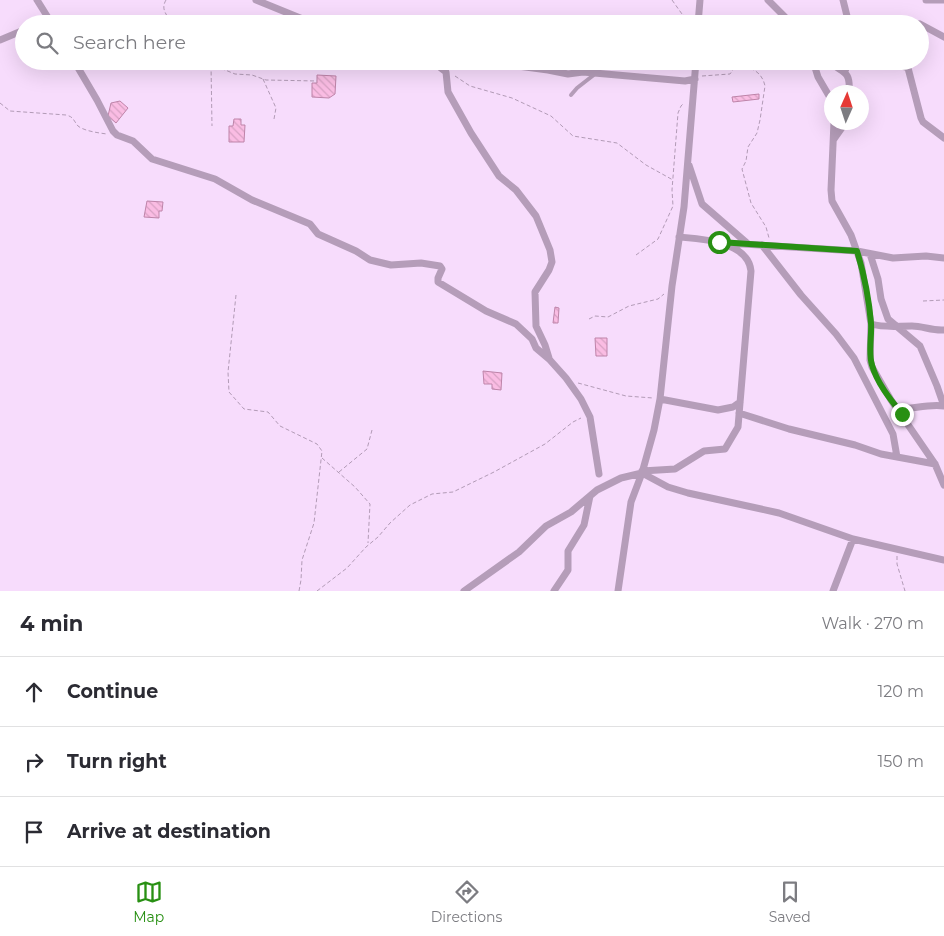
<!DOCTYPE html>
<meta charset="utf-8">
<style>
:root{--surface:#fff;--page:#f2f2f3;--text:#2b2b33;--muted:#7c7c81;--line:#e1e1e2;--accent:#289013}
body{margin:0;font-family:Montserrat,sans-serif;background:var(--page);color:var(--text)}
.compass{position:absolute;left:824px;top:85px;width:45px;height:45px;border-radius:50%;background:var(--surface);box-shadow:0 5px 20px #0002;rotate:3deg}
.stop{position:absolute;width:15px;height:15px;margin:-11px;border:4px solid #289013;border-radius:50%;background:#fff}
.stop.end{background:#289013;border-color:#fff;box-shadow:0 1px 5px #0008}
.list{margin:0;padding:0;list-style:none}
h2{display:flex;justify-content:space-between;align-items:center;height:65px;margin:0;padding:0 20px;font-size:21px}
h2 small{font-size:16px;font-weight:400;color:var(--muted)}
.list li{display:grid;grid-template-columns:32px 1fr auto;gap:15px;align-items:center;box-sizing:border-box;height:70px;padding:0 20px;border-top:1px solid var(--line)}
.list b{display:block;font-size:19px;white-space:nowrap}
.list em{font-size:16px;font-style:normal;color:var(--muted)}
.icon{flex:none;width:28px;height:28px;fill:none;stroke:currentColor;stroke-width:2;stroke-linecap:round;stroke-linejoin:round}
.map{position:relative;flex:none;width:944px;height:591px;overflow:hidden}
.search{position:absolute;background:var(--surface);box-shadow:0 5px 20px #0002;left:15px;right:15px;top:15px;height:55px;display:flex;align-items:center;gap:12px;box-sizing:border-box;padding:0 18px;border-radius:28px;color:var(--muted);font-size:19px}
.sheet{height:275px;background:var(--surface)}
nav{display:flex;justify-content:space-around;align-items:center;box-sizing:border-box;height:70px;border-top:1px solid var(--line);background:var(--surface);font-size:14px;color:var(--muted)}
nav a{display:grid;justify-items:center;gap:2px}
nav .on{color:var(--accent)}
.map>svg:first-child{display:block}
</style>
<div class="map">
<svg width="944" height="591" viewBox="0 0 944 591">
<defs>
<pattern id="building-back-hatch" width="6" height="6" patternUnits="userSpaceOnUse" patternTransform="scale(1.25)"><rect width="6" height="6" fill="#fabce3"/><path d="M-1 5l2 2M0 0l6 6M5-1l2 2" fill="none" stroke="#d7a2c4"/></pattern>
</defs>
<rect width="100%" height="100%" fill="#f7dcfc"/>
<path fill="url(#building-back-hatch)" stroke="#be84a9" d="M336,61H348V65H336Z
M317,75L336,76L335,94L329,98L312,97V83H317Z
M759,94V99L733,102L732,97Z
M120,101L128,108L116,123L108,116L111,103Z
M234,119H241V125H245L244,142H229V126H233Z
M147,201L163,202L162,211H159V218L144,217Z
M555,307L559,308L558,323H553Z
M595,338H607V356H596Z
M483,371L502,373L501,390L492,389V384H484Z"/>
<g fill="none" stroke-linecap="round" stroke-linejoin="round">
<path stroke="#b29bb6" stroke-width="1" stroke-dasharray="4 2.5" stroke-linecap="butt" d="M166,0C160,10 168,15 171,24
M672,0L682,14L690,21
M203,61L235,74L252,75L266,80L317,81
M211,65L212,126
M455,76L470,86L512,98L551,116L573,136L617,143L646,165L673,180
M702,76L730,74L735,67C749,65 762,71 765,86L760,120L757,133L748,147L746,161L742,169L751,203L766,227L769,238
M263,79L276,108L274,119
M0,103L10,111L66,115C74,117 73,120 78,126C84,131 99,133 107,134
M636,255L658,239L673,206L672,190L678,113L681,106L684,103
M236,295L228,372L229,392L244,409L268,412L280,426L317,444L322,451L314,523L302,560L301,580L299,591
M923,301L944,300
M589,319L595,316L608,317L629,306L658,299L664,294
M578,383L626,396L653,398
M322,458L355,487L370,504L368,543
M339,472L367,449L372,430
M897,556V564L905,591
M317,591L347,568L366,547L378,537L390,523L410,505L432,494L453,492L494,472L545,444L573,422L581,418"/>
<path stroke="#b59db9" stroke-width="4" d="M571,95L577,88L595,74"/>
<path stroke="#b59db9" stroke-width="7" d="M37,0L52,24
M256,0L310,22L319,24
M768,0L792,24
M843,0L849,24
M926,0H944
M64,24H80
M698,24L700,0
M886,24L895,22L919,24
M920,24L944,37
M0,40L24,30
M71,61L77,66L97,100L113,131L117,135L133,141L152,159L215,179L252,200L310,224L318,234L356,251L370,260L391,265L421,263L440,266L442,269L438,278V282L486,311L516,324L532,339L536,348L549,359L566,378L581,399L590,417L599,474
M416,61C423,64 429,61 436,61C451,61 465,62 480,61
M481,61L548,70L568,74L583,72L685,81L695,79
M813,61L818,77L832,101
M829,61C841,74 851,68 849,92
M887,61L908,68L921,118L923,122L944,138
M433,62L446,72L448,92L471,133L499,176L516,190L536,216L550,250L552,262L549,270L535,292L536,326L545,345L549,358
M845,71L849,61
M834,122L831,190L832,201L851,235L861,263L871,324L870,360L872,367L891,400L935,464L944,485
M834,139L846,122
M689,165L702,204L748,244
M726,243L857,251L893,258L926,256L944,258
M762,245L801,295L836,334L854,358L893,434L897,457
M870,254L878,279L881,299L888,319L920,346L937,386L944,406
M871,324C885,328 897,326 912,326C923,326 932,331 944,330
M660,399L718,410L733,407L740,402
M898,409C914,409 927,404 944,406
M739,413L789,429L855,445L881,454L935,464
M642,471L675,469L704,451L725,449L738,427L751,271C748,241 701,239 679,237
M464,591L519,552L546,526L571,512L597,490L621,478L642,473L668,487L688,493L779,513L853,539L944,560
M554,591L568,570V551L584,525L590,496
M618,591L631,502L642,473L654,430L660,399L672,286L684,207L696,61
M833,591L853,539"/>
</g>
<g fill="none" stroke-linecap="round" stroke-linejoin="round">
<path stroke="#289013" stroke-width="6" d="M719,242L857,251C864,274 869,299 871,323C872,336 868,352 872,365C877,383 890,399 902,414"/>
</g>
</svg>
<svg class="compass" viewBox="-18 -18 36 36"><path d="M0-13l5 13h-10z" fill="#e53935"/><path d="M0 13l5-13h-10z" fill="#7c7c81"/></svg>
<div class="stop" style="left:719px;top:242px"></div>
<div class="stop end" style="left:902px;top:414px"></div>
<div class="search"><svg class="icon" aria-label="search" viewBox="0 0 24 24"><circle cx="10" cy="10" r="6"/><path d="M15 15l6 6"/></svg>Search here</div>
</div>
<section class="sheet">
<h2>4 min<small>Walk · 270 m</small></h2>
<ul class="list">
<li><svg class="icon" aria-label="ahead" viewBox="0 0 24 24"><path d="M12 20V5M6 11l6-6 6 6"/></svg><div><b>Continue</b></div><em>120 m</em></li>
<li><svg class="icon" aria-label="right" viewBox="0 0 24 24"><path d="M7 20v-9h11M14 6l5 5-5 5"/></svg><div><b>Turn right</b></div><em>150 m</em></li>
<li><svg class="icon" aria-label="arrive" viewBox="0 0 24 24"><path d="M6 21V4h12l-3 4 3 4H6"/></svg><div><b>Arrive at destination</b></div></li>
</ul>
</section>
<nav>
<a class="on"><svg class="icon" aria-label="map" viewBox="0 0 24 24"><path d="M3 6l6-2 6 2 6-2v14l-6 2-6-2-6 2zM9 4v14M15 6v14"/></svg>Map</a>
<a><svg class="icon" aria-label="directions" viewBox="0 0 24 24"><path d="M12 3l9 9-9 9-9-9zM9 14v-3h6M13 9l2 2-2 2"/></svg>Directions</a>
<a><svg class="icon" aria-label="saved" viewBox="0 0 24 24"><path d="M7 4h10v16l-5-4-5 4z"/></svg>Saved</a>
</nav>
